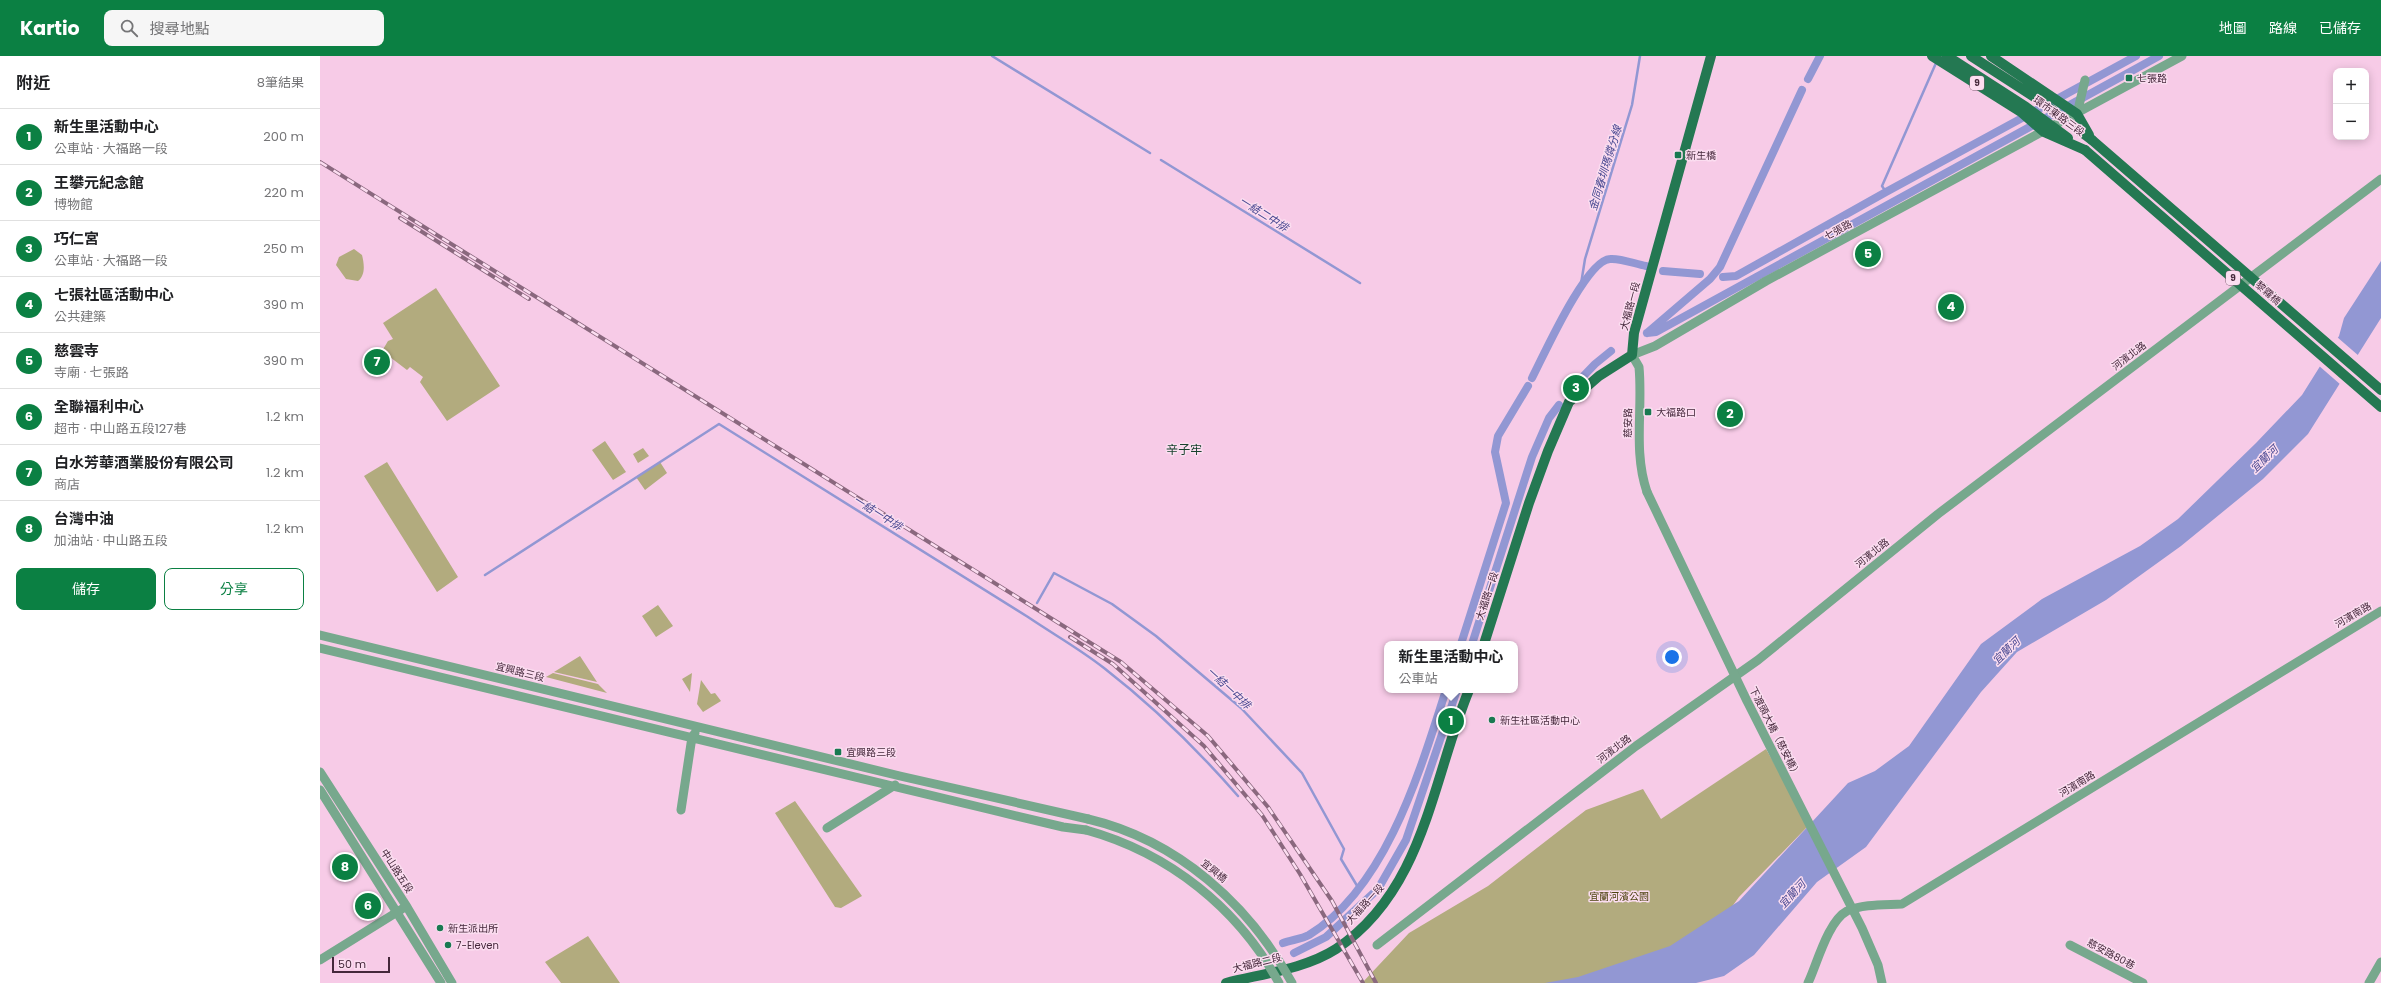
<!DOCTYPE html>
<html lang="zh-TW">
<meta charset="utf-8">
<style>
:root{--surface:#fff;--page:#f6f6f6;--text:#202124;--muted:#757577;--line:#e0e0e0;--accent:#0b8043}
body{margin:0;font-family:Poppins,"Noto Sans TC",sans-serif;background:var(--page);color:var(--text)}
.controls{position:absolute;right:12px;top:12px;display:grid;overflow:hidden;border-radius:8px;box-shadow:0 2px 10px #0003}
.controls button{width:36px;height:36px;display:grid;place-items:center;padding:0;border:0;border-bottom:1px solid var(--line);background:var(--surface);color:var(--text);font:20px sans-serif}
.scale{position:absolute;left:12px;bottom:10px;width:58px;box-sizing:border-box;padding-left:4px;border:2px solid #45283b;border-top:0;font-size:11px;line-height:14px;white-space:nowrap;color:#45283b;-webkit-text-stroke:3px #fbddf0;paint-order:stroke}
.you{position:absolute;left:1352px;top:601px;width:14px;height:14px;margin:-10px;border:3px solid #fff;border-radius:50%;background:#1a73e8;box-shadow:0 0 0 6px #1a73e833}
.badge{display:grid;place-items:center;width:26px;height:26px;border-radius:50%;background:var(--accent);color:#fff;font-size:13px;font-weight:700}
.pin{position:absolute;translate:-50% -50%;border:2px solid #fff;box-shadow:0 1px 4px #0006}
.popup{position:absolute;left:1064px;top:585px;width:134px;height:52px;box-sizing:border-box;display:grid;place-content:center;border-radius:8px;background:var(--surface);filter:drop-shadow(0 1px 3px #0005);font-size:13px;white-space:nowrap;color:var(--muted)}
.popup b{font-size:15px;color:var(--text)}
.popup::after{content:'';position:absolute;left:50%;top:100%;margin-left:-8px;border:8px solid transparent;border-top-color:var(--surface)}
.list{margin:0;padding:0;list-style:none}
h2{display:flex;justify-content:space-between;align-items:center;height:52px;margin:0;padding:0 16px;font-size:17px}
h2 small{font-size:13px;font-weight:400;color:var(--muted)}
.list li{display:grid;grid-template-columns:26px 1fr auto;gap:12px;align-items:center;box-sizing:border-box;height:56px;padding:0 16px;border-top:1px solid var(--line)}
.list b{display:block;font-size:15px;white-space:nowrap}
.list p{margin:0;font-size:13px;white-space:nowrap;color:var(--muted)}
.list em{font-size:13px;font-style:normal;color:var(--muted)}
.actions{display:flex;gap:8px;padding:12px 16px}
.actions a{flex:1;padding:9px 0;border:1px solid var(--accent);border-radius:8px;text-align:center;font-size:14px;color:var(--accent)}
.actions .main{background:var(--accent);color:#fff}
.icon{flex:none;width:22px;height:22px;fill:none;stroke:currentColor;stroke-width:2;stroke-linecap:round;stroke-linejoin:round}
.map{position:relative;flex:none;width:2061px;height:927px;overflow:hidden}
header{display:flex;align-items:center;gap:24px;box-sizing:border-box;height:56px;padding:0 20px;background:var(--accent);color:#fff}
header strong{font-size:19px}
nav{display:flex;gap:22px;margin-inline-start:auto;font-size:14px}
.search{width:280px;height:36px;background:var(--page);display:flex;align-items:center;gap:10px;box-sizing:border-box;padding:0 14px;border-radius:8px;color:var(--muted);font-size:15px}
main{display:flex}
aside{flex:1;background:var(--surface)}
.map>svg:first-child{display:block}
</style>
<header>
<strong>Kartio</strong>
<div class="search"><svg class="icon" aria-label="search" viewBox="0 0 24 24"><circle cx="10" cy="10" r="6"/><path d="M15 15l6 6"/></svg>搜尋地點</div>
<nav><a>地圖</a><a>路線</a><a>已儲存</a></nav>
</header>
<main>
<aside>
<h2>附近<small>8筆結果</small></h2>
<ul class="list">
<li><span class="badge">1</span><div><b>新生里活動中心</b><p>公車站 · 大福路一段</p></div><em>200 m</em></li>
<li><span class="badge">2</span><div><b>王攀元紀念館</b><p>博物館</p></div><em>220 m</em></li>
<li><span class="badge">3</span><div><b>巧仁宮</b><p>公車站 · 大福路一段</p></div><em>250 m</em></li>
<li><span class="badge">4</span><div><b>七張社區活動中心</b><p>公共建築</p></div><em>390 m</em></li>
<li><span class="badge">5</span><div><b>慈雲寺</b><p>寺廟 · 七張路</p></div><em>390 m</em></li>
<li><span class="badge">6</span><div><b>全聯福利中心</b><p>超市 · 中山路五段127巷</p></div><em>1.2 km</em></li>
<li><span class="badge">7</span><div><b>白水芳華酒業股份有限公司</b><p>商店</p></div><em>1.2 km</em></li>
<li><span class="badge">8</span><div><b>台灣中油</b><p>加油站 · 中山路五段</p></div><em>1.2 km</em></li>
</ul>
<div class="actions"><a class="main">儲存</a><a>分享</a></div>
</aside>
<div class="map">
<svg width="2061" height="927" viewBox="0 0 2061 927">
<rect width="100%" height="100%" fill="#f7cbe7"/>
<path fill="#b2ab7e" d="M34,193L42,199C44,207 46,219 38,225L26,223L16,209L19,201Z
M116,232L180,330L127,365L100,326L103,321L90,311L87,314L62,295L68,285L73,283L63,267Z
M285,385L306,416L293,424L272,394Z
M323,392L329,400L318,407L313,398Z
M67,406L138,521L117,536L44,420Z
M340,406L347,417L325,434L316,421Z
M338,549L353,570L336,581L322,560Z
M260,600L277,626L234,616Z
M233,617L278,628L287,637L226,621Z
M372,617L370,636L362,623Z
M381,624L391,638L395,637L401,645L383,656L377,648Z
M1446,693L1489,769L1419,841L1357,927H1042L1089,877L1168,830L1266,754L1323,733L1341,763Z
M475,745L542,840L521,852L515,851L455,757Z
M268,880L300,927H241L225,906Z"/>
<path fill="#9297d3" d="M2061,205V262L1988,378L1943,423L1861,490L1786,544L1697,596L1661,636L1546,791L1497,826L1434,899L1404,920L1376,927H1225L1258,921L1350,890L1419,845L1528,727L1555,715L1589,690L1661,588L1722,543L1820,490L1858,463L1936,387L1982,339L2019,280L2024,262Z"/>
<path fill="#f7cbe7" d="M2017,281L2039,300L2021,329L1998,309Z"/>
<g fill="none" stroke-linecap="round" stroke-linejoin="round">
<path stroke="#9297d3" stroke-width="2.5" d="M672,0L830,97
M841,104L1040,227
M1566,136L1562,130L1616,7
M1261,228L1265,203L1312,49L1320,0
M165,519L399,368L708,561
M717,547L734,517L792,548L836,580L921,652L982,717L1024,793L1021,803L1039,833
M708,561C733,578 760,593 784,612C833,650 877,693 918,740"/>
<path stroke="#9297d3" stroke-width="8" d="M1488,23L1500,0
M1343,215L1380,218
M1403,221L1416,220L1566,136L1816,0
M1327,277L1336,276L1839,0
M1327,277L1390,223L1400,211L1482,34
M1212,322C1223,301 1266,204 1290,203C1301,202 1315,208 1326,210
M1252,332L1275,308L1291,295
M1141,588L1186,447L1175,396L1178,380L1208,330
M1152,588L1212,401L1229,362L1239,349
M963,887C971,884 982,883 989,879C1066,832 1100,715 1126,634
M974,897L1006,881L1058,833L1086,784L1137,634"/>
<path stroke="#77a88d" stroke-width="9" d="M1757,58L1765,24
M1327,436C1313,395 1323,353 1319,311L1312,299L1335,290L1446,225L1862,0
M0,579L580,720L768,763
M0,592L676,755L743,771L766,774
M0,716L87,851L132,927
M0,734L121,927
M361,754L372,681L375,677
M507,772L575,729
M1057,889L1316,690L1438,604L1618,458L2061,123
M1750,889L1823,927
M0,904L82,853
M1488,927C1497,908 1508,865 1527,855C1543,848 1565,849 1582,848L2061,555
M2049,927L2061,906"/>
<path stroke="#247852" stroke-width="10" d="M1612,0L1701,56L1724,76L1765,94
M1627,0L1706,51L1748,82
M1651,0L1716,42L1772,84
M1671,0L1757,58L1769,79
M1164,588L1209,447L1228,395L1249,346L1279,320L1312,299L1314,277L1391,0
M906,927C941,918 985,913 1016,893C1104,835 1112,724 1149,634"/>
<g stroke="#8a687e" stroke-width="4">
<path id="rail" d="M0,106L801,606L888,680L948,751L1012,845L1056,927
M80,162L209,243
M750,581L793,608L884,690L942,759L980,818L1043,927"/>
</g>
<use href="#rail" stroke="#fbddf0" stroke-width="2.5" stroke-dasharray="8" stroke-linecap="butt"/>
<path stroke="#77a88d" stroke-width="9" d="M1327,436L1427,645L1542,872L1558,909L1562,927
M768,763C857,784 929,848 972,927
M766,774C849,797 918,852 959,927"/>
<path stroke="#247852" stroke-width="10" d="M1772,84L2061,334
M1765,94L2061,351"/>
</g>
<g fill="#197951" stroke="#fbddf0" stroke-width="1.5">
<rect x="1805" y="18" width="8" height="8" rx="2"/>
<rect x="1354" y="95" width="8" height="8" rx="2"/>
<rect x="1324" y="352" width="8" height="8" rx="2"/>
<circle cx="1172" cy="664" r="4"/>
<rect x="514" y="692" width="8" height="8" rx="2"/>
<circle cx="120" cy="872" r="4"/>
<circle cx="128" cy="889" r="4"/>
</g>
<g text-anchor="middle" dominant-baseline="central" stroke-width="3" stroke-linejoin="round" paint-order="stroke">
<g fill="#fbddf0" stroke="#7c5e71" stroke-width="1">
<rect x="1650" y="20" width="14" height="14" rx="3"/>
<rect x="1906" y="215" width="14" height="14" rx="3"/>
</g>
<g font-size="9" font-weight="bold" fill="#45283b">
<text x="1657" y="27">9</text>
<text x="1913" y="222">9</text>
</g>
<g font-size="10" fill="#45283b" stroke="#fbddf0" text-anchor="start">
<text x="1817" y="22">七張路</text>
<text x="1366" y="99">新生橋</text>
<text x="1336" y="356">大福路口</text>
<text x="1180" y="664">新生社區活動中心</text>
<text x="526" y="696">宜興路三段</text>
<text x="128" y="872">新生派出所</text>
<text x="136" y="889">7-Eleven</text>
</g>
<g font-size="10" fill="#45283b" stroke="#fbddf0">
<text transform="translate(1739 60) rotate(36)">環市東路三段</text>
<text transform="translate(1518 174) rotate(-28)">七張路</text>
<text transform="translate(1948 237) rotate(41)">黎霧橋</text>
<text transform="translate(1310 250) rotate(-75)">大福路一段</text>
<text transform="translate(1809 300) rotate(-37)">河濱北路</text>
<text transform="translate(1308 367) rotate(-89)">慈安路</text>
<text transform="translate(1552 497) rotate(-39)">河濱北路</text>
<text transform="translate(1167 540) rotate(-72)">大福路一段</text>
<text transform="translate(2033 559) rotate(-30)">河濱南路</text>
<text transform="translate(200 616) rotate(14)">宜興路三段</text>
<text transform="translate(1455 676) rotate(63)">下渡頭大橋（慈安橋）</text>
<text transform="translate(1294 693) rotate(-37)">河濱北路</text>
<text transform="translate(1757 728) rotate(-31)">河濱南路</text>
<text transform="translate(77 815) rotate(57)">中山路五段</text>
<text transform="translate(894 815) rotate(39)">宜興橋</text>
<text transform="translate(1045 848) rotate(-48)">大福路一段</text>
<text transform="translate(1791 898) rotate(28)">慈安路80巷</text>
<text transform="translate(937 907) rotate(-14)">大福路二段</text>
</g>
<g font-size="10" fill="#4d440f" stroke="#fbddf0">
<text x="1299" y="840">宜蘭河濱公園</text>
</g>
<g font-size="11" font-style="italic" fill="#464790" stroke="#fbddf0">
<text transform="translate(1285 112) rotate(-73)">金同春圳瑪僯分線</text>
<text transform="translate(944 158) rotate(32)">一結二中排</text>
<text transform="translate(1944 403) rotate(-44)">宜蘭河</text>
<text transform="translate(558 457) rotate(32)">一結一中排</text>
<text transform="translate(1686 595) rotate(-44)">宜蘭河</text>
<text transform="translate(909 632) rotate(43)">一結一中排</text>
<text transform="translate(1472 838) rotate(-47)">宜蘭河</text>
</g>
<g font-size="12" fill="#17422d" stroke="#fbddf0">
<text x="864" y="393">辛子牢</text>
</g>
</g>
</svg>
<div class="controls">
<button>+</button>
<button>−</button>
</div>
<div class="scale">50 m</div>
<div class="you"></div>
<div class="pin badge" style="left:1131px;top:665px">1</div>
<div class="popup"><b>新生里活動中心</b>公車站</div>
<div class="pin badge" style="left:1410px;top:358px">2</div>
<div class="pin badge" style="left:1256px;top:332px">3</div>
<div class="pin badge" style="left:1631px;top:251px">4</div>
<div class="pin badge" style="left:1548px;top:198px">5</div>
<div class="pin badge" style="left:48px;top:850px">6</div>
<div class="pin badge" style="left:57px;top:306px">7</div>
<div class="pin badge" style="left:25px;top:811px">8</div>
</div>
</main>
